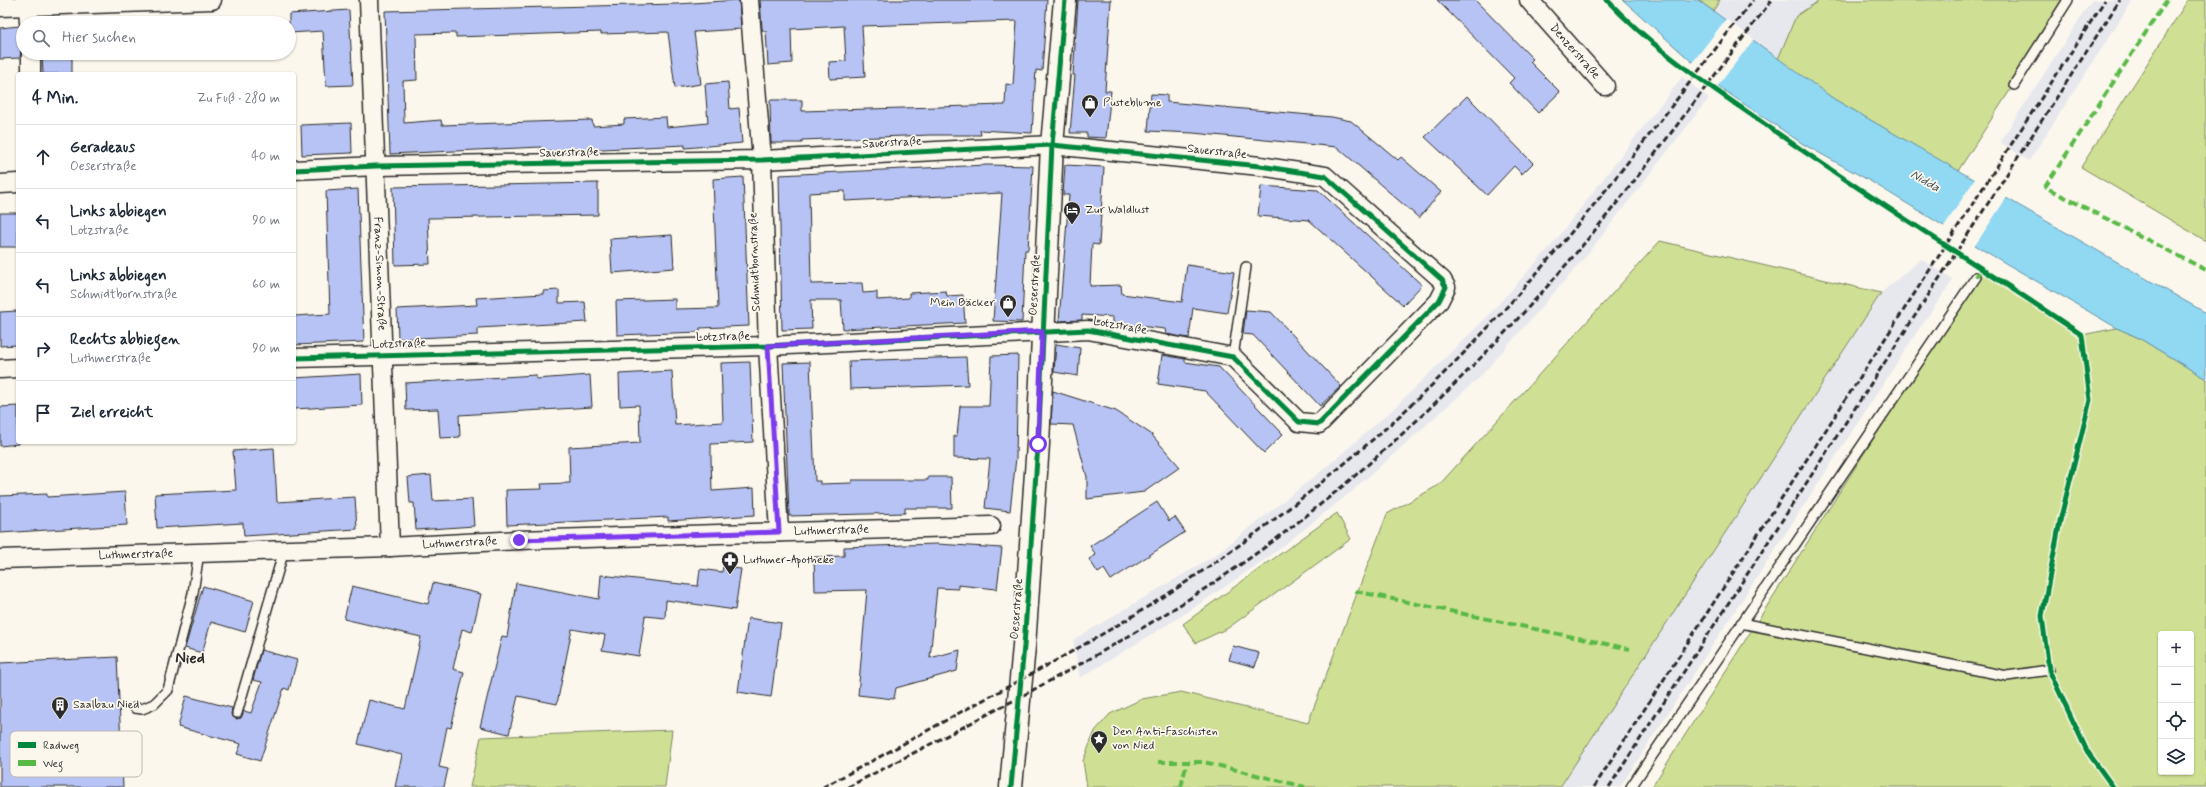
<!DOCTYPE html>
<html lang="de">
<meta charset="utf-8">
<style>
:root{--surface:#fff;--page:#f2f2f3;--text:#1f2937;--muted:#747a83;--line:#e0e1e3}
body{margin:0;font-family:Mynerve,sans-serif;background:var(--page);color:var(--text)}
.controls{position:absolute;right:12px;bottom:12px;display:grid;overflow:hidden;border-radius:4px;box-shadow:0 1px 3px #0004}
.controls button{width:36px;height:36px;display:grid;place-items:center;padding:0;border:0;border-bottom:1px solid var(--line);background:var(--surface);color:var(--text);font:20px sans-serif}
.stop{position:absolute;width:12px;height:12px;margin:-9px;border:3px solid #7c3aed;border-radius:50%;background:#fff}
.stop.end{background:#7c3aed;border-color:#fff;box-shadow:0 1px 4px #0008}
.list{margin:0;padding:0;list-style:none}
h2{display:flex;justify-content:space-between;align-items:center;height:52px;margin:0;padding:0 16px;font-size:17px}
h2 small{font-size:13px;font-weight:400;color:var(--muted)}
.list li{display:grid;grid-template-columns:26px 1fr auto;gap:12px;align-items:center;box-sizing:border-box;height:64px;padding:0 16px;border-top:1px solid var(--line)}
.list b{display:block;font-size:15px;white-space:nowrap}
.list p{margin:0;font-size:13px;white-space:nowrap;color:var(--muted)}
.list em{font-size:13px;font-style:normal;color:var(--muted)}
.icon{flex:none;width:22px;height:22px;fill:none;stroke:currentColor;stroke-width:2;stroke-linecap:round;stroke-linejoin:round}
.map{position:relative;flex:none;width:2206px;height:787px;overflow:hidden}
.search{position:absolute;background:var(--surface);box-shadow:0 1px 3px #0004;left:16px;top:16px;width:280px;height:44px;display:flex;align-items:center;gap:10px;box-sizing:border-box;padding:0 14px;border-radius:22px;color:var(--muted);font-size:15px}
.panel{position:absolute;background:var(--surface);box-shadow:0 1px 3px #0004;left:16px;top:72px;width:280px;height:372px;border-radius:4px}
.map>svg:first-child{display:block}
</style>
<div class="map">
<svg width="2206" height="787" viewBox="0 0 2206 787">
<rect width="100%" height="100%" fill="#fbf7ec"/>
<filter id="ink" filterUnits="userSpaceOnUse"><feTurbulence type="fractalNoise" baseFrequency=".025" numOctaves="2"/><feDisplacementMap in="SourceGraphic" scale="8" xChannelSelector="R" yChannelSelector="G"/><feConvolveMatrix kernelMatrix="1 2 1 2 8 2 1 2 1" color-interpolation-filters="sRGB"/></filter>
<g filter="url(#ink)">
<path fill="#e7e7ee" d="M1720,0H1820L1796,16L1778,59L1713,11Z
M2092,0H2133L2029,161L2000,142Z
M1682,77L1709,98L1582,261L1479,378L1350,493L1270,556L1180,617L1080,678L1073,640L1214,556L1324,469L1391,411L1485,319L1552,245Z
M1921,259L1953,280L1917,332L1620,787H1560L1881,293Z"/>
<path fill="#cfe094" stroke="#7d8660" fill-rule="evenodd" d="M1698,0H1720L1713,11Z
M1820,0H2068L1958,171L1834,99L1778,59L1796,16Z
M2188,0H2206V241L2081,167Z
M1660,241L1881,293L1560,787H1087L1083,761L1095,731L1110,714L1142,699L1181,692L1308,723L1387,514L1439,485Z
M1982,268L2082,335L2117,328L2139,338L2206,379V787H1652ZM2161,634H2191V772H2161Z
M1337,513L1351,539L1228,628L1196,643L1183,624Z
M672,730L665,787H470L481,737Z"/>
<path fill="#91d8f3" stroke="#6893a3" d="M1623,0H1698L1834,99L2206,313V379L2139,338L2117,328L1988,253L1870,181L1803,144L1722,89Z"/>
<path fill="#fbf7ec" d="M1726,19L1754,39L1717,87L1692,63Z
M1975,179L2007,197L1974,247L1943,228Z"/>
<path fill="#b7c3f4" stroke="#2b2b2b" d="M739,0L741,29L694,32L701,84L675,88L668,32L601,34V32L456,37V33L416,34L417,80L403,81L404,123L441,120L442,125L592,120L593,126L624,124V119L666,117L667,127L708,123L705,84L728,82L730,109L739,108L742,143L685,148V145L541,152V147L390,154L385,11L677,4Z
M760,0H1047L1042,71L1036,70L1032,133L980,130L981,135H930L802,140V143H771L770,100H802V111L1005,105L1006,84L1013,85L1017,21L862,26L865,77L830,79L829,62L846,61L844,26L791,29L792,63L768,65L766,31H763L762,28Z
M1078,0H1111L1105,91H1111L1106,138L1087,137V133H1070L1075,75H1073Z
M1437,0H1475L1533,59L1530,62L1560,92L1538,113L1509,83L1514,78Z
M349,10L353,85L326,86L323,31L289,33V14Z
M173,19V23H83L127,21Z
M19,26L23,31L20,58L0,59V28Z
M42,53H114L72,55V74H43Z
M1151,94L1167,95V102L1332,117L1351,121L1398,160L1401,157L1441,192L1419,218L1337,147L1193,133L1148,131Z
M1467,96L1533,163L1522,174L1514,166L1487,195L1425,137Z
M351,123L352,153L302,155L301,125Z
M987,165L1033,166L1028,250H1025L1022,322L993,321L1002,193L845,201V191L809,193L811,284L862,283L863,293L877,292V300L909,298V293L946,291L947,296L963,295L965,323L843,329L841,300H811L812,329L782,330L779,175Z
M1065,165L1104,167L1099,245L1092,244L1090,286L1121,285L1122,294L1182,302L1187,265L1234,272L1227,313L1193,308L1189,338L1166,334L1165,329L1113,323V317L1082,315V320L1059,321L1069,195H1063Z
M743,177L749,326L700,328V332L617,335L616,301L675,299V309L718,308L713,179Z
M598,183V215L428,218L430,264L395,265L393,187Z
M1261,186L1318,190L1422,285L1403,305L1309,220L1258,216Z
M358,189L364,342L294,345V316L330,314L326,191Z
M0,213H18V247H0Z
M672,235L674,268L612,273L610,239Z
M559,290V303L585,302L587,322L478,328V335L398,339L397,309L477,305L476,298L543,294V291Z
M1246,310L1271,312L1341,386L1320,406L1253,335L1243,334Z
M18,311V345L0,346V312Z
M1056,344L1080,348L1078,376L1054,372Z
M1018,355L1016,458L1010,511L985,508L990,459L954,458V436H957L960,406H989L991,356Z
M1162,355L1185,359V362L1219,367L1283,434L1264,453L1205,391L1158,384Z
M966,357L968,385L850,389L849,361Z
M750,362L753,442L711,444V458L712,491L754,488L755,515L668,521V517L507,525L506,490L542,489L541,484L570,483L569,447L640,443L639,405L620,406L619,374L672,371L675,425L723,422L721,363Z
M810,362L815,481H820V484L852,483V480H928V477H951L952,508H905V513L789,516L783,363Z
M361,374L362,405L294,409V378Z
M536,375V379L590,375L592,407L459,415L460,437L440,438L438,409L406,410L405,383Z
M1053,391L1116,411L1151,434L1180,467L1144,492L1087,499V477L1073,425L1051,424Z
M18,406V444L0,446V407Z
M274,448L277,502L355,497L357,529L244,536L243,523L157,528L155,494L236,490L233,451Z
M431,475L433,501L472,499L474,526L416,530L414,503H410L408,477Z
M125,492L127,525L0,533V496L47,494V497Z
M1157,502L1169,521L1175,517L1185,532L1111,580L1104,569L1098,573L1089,559L1096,555L1090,546Z
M937,544L1002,548L997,589L958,585V589L937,588L930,658L960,650L957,671L896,688L894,699L858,695L867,590L815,591L814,557L844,556V547Z
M723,567L741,569L735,610L666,600L665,618L645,616L639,656L602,650L605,635L572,629L557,704L518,696L509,734L480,727L502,636L507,637L516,583L599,599L601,575L698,586L700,569L722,572Z
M433,583L481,594L472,632L462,629L453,669L464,672L451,728L447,727L439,767L448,769L444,787H395L402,755L358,744L369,700L405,709L421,637L344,619L352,586L428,604Z
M203,586L254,601L245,632L211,622L202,653L185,648Z
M748,618L781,623L771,697L738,692Z
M1233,646L1259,653L1255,667L1229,660Z
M261,650L297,660L289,690L284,688L260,761L237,754L241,744L178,727L186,696L232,708L231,715L236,719L241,718L244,711L251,713L262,682L253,680Z
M117,657L123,787H0V663Z"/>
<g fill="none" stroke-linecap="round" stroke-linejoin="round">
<g stroke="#2b2b2b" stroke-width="12">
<path id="service" d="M2014,85L2068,0
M1233,357L1246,267
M1741,623L2007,676L2049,670
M135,708L142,709L154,704L168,690L193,593L199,552
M237,713L284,550
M1631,787L1976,277"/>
</g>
<g stroke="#2b2b2b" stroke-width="21">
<g id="minor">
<path id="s1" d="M369,0L390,547"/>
<path d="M749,0L762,160L768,346L779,532"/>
<path id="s2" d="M1529,0L1605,86"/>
<path d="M28,6L29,23"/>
<path d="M0,7L212,0"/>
<path d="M31,53V74"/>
<path d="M294,170L376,166L762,160L1052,145L1260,166L1325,176L1442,280L1446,287L1439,301L1319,424L1299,422L1233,357L1088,330L768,346L294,358"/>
<path d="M0,184L18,183"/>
<path d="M0,369L18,368"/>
<path id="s3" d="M0,559L390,547L519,540L991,526"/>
</g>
</g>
<g stroke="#2b2b2b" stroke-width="25">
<path id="tertiary" d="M1011,787L1024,646L1038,444L1052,145L1065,0"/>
</g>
<use href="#service" stroke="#fbf7ec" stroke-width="9"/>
<use href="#minor" stroke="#fbf7ec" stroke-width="18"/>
<use href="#tertiary" stroke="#fbf7ec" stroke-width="22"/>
<path stroke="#2b2b2b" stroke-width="3" stroke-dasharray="6 3" stroke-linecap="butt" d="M823,787C869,763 914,738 959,713C1032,674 1105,635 1174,590C1249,541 1319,487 1386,428C1527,302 1638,149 1753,0
M848,787C995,710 1147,636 1280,536C1391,452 1498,347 1587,240C1651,162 1710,80 1772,0
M1594,787L2105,0
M1609,787L2120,0"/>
<path stroke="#58b947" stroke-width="4" stroke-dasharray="8 4" stroke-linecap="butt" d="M2167,0L2045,187L2206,270
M1976,277L1982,268
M1355,591L1630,649
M1158,762H1204L1305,787
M1181,787L1187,762"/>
<g stroke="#fbf7ec" stroke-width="8">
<path id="cycleway" d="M1607,0C1651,47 1704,82 1756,118C1862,194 1974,262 2082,335L2090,400L2060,521L2042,616L2049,670L2087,751L2113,787
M294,170L376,166L762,160L1052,145L1260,166L1325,176L1442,280L1446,287L1439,301L1319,424L1299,422L1233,357L1088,330L768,346L294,358
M1011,787L1024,646L1038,444L1052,145L1065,0"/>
</g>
<use href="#cycleway" stroke="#00873e" stroke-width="5"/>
</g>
</g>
<g fill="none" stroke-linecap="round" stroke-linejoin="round" filter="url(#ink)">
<path stroke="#7c3aed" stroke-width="5" d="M519,540L779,532L768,346L1042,331L1038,444"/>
</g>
<defs>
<g id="shop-pin" transform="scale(0.9)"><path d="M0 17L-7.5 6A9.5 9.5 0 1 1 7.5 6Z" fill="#2b2b2b" stroke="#fbf7ec"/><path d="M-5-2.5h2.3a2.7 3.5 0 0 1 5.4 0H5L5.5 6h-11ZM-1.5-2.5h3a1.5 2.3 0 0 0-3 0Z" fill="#fff"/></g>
<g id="hotel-pin" transform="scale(0.9)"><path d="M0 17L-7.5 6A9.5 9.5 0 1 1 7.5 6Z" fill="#2b2b2b" stroke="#fbf7ec"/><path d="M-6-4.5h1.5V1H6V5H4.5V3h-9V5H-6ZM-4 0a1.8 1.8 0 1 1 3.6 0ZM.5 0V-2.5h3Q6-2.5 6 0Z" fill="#fff"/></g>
<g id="pharmacy-pin" transform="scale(0.9)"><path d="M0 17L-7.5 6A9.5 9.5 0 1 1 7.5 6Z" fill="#2b2b2b" stroke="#fbf7ec"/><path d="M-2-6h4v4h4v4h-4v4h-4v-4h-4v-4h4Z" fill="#fff"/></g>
<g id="building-pin" transform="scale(0.9)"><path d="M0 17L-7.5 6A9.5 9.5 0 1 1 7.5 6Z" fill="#2b2b2b" stroke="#fbf7ec"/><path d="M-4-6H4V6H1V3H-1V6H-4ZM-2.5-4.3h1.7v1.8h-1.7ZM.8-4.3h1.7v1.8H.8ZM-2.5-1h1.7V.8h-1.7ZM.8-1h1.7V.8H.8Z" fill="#fff"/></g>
<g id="sight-pin" transform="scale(0.9)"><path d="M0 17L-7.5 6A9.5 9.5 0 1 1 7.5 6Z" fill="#2b2b2b" stroke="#fbf7ec"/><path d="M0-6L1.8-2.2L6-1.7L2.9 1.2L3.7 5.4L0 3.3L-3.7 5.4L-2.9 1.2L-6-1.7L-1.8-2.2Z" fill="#fff"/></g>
</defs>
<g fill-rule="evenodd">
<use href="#shop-pin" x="1090" y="103"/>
<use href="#hotel-pin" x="1072" y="210"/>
<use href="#shop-pin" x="1008" y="303"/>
<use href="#pharmacy-pin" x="730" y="560"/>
<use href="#building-pin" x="60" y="705"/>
<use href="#sight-pin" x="1099" y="739"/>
</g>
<g text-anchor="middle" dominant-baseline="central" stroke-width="3.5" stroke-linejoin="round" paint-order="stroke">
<g font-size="12" fill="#2b2b2b" stroke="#fbf7ec">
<text stroke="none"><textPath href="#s2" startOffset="69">Denzerstraße</textPath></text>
<text transform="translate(892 143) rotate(-3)">Sauerstraße</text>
<text transform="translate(1217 152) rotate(6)">Sauerstraße</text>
<text transform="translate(569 153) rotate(-1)">Sauerstraße</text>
<text transform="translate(755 262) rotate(-92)">Schmidtbornstraße</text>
<text stroke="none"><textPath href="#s1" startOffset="274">Franz-Simon-Straße</textPath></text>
<text transform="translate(1035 285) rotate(-87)">Oeserstraße</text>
<text transform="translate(1120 326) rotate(10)">Lotzstraße</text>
<text transform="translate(723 337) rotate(-1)">Lotzstraße</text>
<text transform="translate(399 344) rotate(-2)">Lotzstraße</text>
<text stroke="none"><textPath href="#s3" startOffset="832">Luthmerstraße</textPath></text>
<text stroke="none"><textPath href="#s3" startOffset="460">Luthmerstraße</textPath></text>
<text stroke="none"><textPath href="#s3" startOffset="136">Luthmerstraße</textPath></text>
<text transform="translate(1017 609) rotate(-86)">Oeserstraße</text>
</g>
<g font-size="12" fill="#2b2b2b" stroke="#fbf7ec" text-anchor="start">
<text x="1103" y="103">Pusteblume</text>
<text x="1085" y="210">Zur Waldlust</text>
<text x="995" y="303" text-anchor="end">Mein Bäcker</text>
<text x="743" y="560">Luthmer-Apotheke</text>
<text x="73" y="705">Saalbau Nied</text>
<text x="1112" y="732">Den Anti-Faschisten<tspan x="1112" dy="14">von Nied</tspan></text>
</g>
<g font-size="13" font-style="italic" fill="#44565d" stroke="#fbf7ec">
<text transform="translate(1925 181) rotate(30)">Nidda</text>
</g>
<g font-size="16" font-weight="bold" fill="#2b2b2b" stroke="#fbf7ec">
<text x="190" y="658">Nied</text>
</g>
</g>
<rect x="10" y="731" width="132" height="46" rx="6" fill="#fbf7ec" stroke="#bdbab2" stroke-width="1"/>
<rect x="18" y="742" width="18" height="6" fill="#00873e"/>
<rect x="18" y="760" width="18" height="6" fill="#58b947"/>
<g font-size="11" fill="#2b2b2b">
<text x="43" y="749">Radweg</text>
<text x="43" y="767">Weg</text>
</g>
</svg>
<div class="controls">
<button>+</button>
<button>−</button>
<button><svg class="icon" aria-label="locate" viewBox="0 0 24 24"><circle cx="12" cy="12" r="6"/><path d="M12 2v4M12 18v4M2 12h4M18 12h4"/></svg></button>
<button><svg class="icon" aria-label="layers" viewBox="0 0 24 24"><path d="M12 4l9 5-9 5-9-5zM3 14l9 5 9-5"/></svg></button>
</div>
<div class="stop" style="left:1038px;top:444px"></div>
<div class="stop end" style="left:519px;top:540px"></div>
<div class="search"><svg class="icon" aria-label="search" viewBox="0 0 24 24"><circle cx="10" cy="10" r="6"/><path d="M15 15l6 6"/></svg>Hier suchen</div>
<section class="panel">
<h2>4 Min.<small>Zu Fuß · 280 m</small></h2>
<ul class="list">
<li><svg class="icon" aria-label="ahead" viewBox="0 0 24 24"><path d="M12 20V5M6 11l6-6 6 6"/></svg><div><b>Geradeaus</b><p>Oeserstraße</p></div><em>40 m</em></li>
<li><svg class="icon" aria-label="left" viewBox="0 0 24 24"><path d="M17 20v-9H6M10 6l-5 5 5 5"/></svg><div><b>Links abbiegen</b><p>Lotzstraße</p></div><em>90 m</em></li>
<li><svg class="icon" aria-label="left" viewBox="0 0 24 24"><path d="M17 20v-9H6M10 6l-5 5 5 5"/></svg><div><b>Links abbiegen</b><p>Schmidtbornstraße</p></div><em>60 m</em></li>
<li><svg class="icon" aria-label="right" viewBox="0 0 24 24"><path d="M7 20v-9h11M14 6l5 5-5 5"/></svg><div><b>Rechts abbiegen</b><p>Luthmerstraße</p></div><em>90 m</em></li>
<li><svg class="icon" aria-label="arrive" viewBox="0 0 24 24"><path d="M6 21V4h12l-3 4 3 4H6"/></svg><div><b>Ziel erreicht</b></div></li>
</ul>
</section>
</div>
